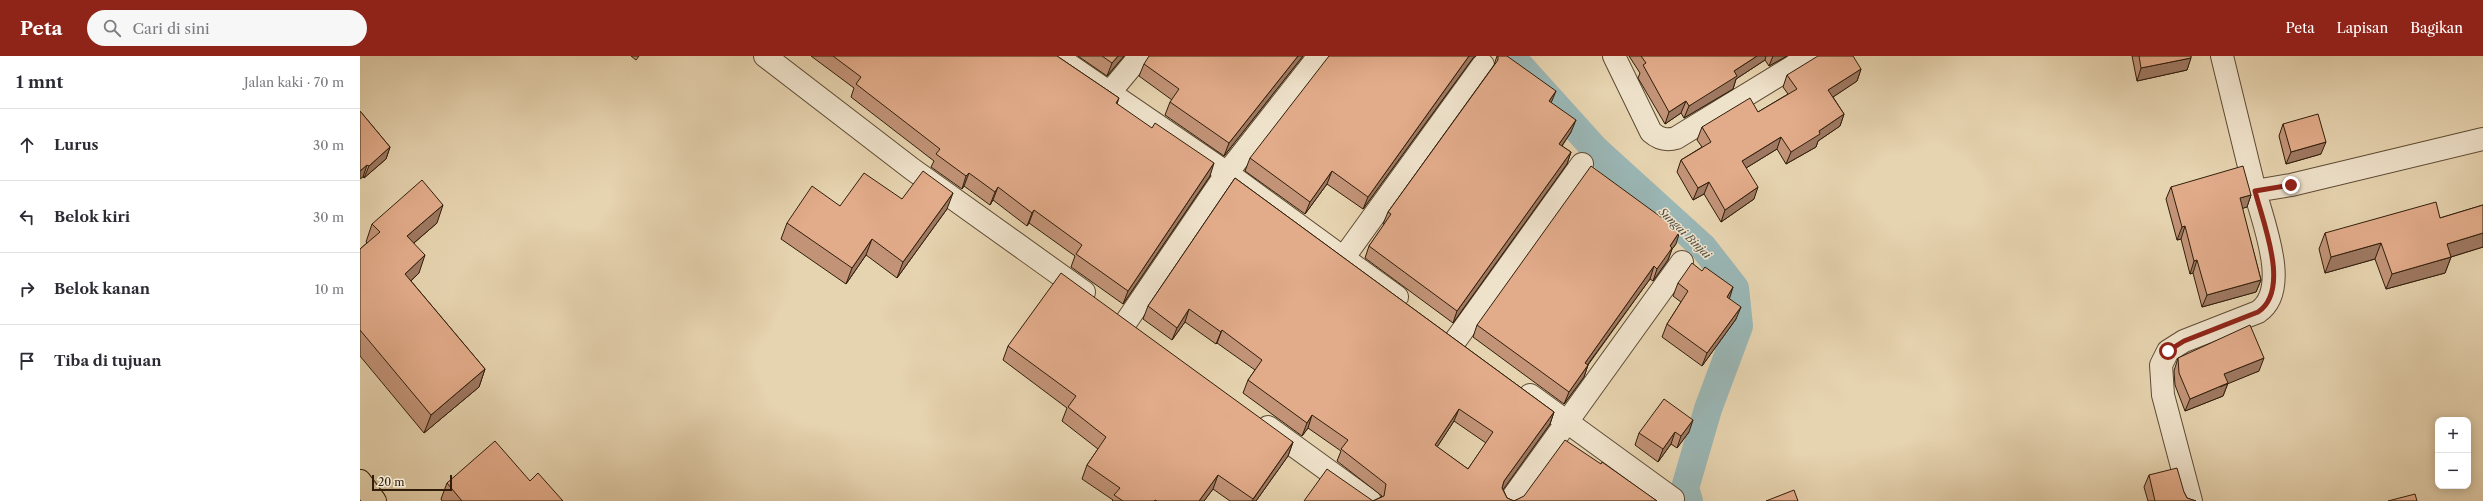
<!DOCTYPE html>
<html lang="id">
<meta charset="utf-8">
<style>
body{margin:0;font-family:"Libre Caslon Text",serif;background:#f7f7f7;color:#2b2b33}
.controls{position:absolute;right:12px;bottom:12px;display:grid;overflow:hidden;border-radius:8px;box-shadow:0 2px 10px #0003}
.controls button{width:36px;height:36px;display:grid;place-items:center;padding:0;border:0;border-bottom:1px solid #e1e1e2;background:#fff;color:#2b2b33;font:20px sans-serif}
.scale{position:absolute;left:12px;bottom:10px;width:80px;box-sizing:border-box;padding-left:4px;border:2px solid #301e0a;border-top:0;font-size:11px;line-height:14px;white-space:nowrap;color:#301e0a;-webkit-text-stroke:3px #efe2cb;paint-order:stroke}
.stop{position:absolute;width:12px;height:12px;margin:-9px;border:3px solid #8f2418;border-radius:50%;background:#fff}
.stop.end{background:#8f2418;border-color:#fff;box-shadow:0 1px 4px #0008}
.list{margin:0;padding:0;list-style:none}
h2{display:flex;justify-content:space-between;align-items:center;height:52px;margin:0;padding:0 16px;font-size:17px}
h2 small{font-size:13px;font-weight:400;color:#7c7c81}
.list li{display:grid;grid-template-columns:26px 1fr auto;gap:12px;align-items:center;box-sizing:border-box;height:72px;padding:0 16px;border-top:1px solid #e1e1e2}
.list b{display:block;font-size:15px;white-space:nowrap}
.list em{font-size:13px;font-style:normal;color:#7c7c81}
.icon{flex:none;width:22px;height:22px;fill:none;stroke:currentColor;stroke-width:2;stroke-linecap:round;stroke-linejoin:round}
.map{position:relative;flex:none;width:2123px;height:445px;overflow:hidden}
header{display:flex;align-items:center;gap:24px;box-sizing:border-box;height:56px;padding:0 20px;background:#8f2418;color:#fff}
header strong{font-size:19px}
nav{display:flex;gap:22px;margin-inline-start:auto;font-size:14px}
.search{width:280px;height:36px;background:#f7f7f7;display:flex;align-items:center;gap:10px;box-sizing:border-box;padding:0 14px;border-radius:22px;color:#7c7c81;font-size:15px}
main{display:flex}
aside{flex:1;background:#fff}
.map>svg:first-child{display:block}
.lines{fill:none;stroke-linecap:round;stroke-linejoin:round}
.canal{stroke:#9ab6b5;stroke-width:28}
.minor-casing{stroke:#5e4b33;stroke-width:24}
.highway-casing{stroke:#301e0a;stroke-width:24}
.minor{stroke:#efe2cb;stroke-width:22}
.highway{stroke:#e6d3af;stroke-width:22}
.wall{fill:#c29377;stroke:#301e0a;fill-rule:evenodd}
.shaded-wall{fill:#9e7861;stroke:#301e0a}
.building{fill:#e2ab8a;stroke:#301e0a;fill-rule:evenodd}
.route{stroke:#8f2418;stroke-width:5}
.labels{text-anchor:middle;stroke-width:3;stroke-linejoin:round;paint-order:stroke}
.water-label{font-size:11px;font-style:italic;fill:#504c3d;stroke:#efe2cb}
</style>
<header>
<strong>Peta</strong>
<div class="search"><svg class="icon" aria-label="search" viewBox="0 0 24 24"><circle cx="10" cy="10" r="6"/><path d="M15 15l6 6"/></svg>Cari di sini</div>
<nav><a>Peta</a><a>Lapisan</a><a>Bagikan</a></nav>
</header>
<main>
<aside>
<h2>1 mnt<small>Jalan kaki · 70 m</small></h2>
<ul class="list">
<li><svg class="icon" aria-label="ahead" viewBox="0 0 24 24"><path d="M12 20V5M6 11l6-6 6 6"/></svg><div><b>Lurus</b></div><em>30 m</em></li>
<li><svg class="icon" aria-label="left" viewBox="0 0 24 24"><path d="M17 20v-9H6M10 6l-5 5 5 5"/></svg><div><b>Belok kiri</b></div><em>30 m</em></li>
<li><svg class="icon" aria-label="right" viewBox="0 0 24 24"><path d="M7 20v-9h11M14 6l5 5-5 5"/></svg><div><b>Belok kanan</b></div><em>10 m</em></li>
<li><svg class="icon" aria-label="arrive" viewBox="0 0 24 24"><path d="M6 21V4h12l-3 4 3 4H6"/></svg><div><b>Tiba di tujuan</b></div></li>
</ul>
</aside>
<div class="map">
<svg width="2123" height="445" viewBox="0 0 2123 445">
<rect width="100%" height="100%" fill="#e6d3af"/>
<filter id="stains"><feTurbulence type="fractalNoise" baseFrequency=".005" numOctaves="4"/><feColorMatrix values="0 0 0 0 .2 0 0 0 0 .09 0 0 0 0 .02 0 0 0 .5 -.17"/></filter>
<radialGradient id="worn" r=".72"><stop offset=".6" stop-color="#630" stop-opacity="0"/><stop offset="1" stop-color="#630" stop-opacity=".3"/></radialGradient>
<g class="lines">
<!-- canal -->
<path class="canal" d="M 1151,0 L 1234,92 L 1343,191 L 1375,232 L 1379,270 L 1348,353 L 1325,432 L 1329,445"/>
<!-- minor casing -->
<g class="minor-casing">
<path id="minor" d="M 405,0 L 552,113 L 724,236
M 696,0 L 867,117 L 1037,241
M 1254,0 L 1291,76 C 1299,83 1306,85 1316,82 L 1450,0
M 1862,0 L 1895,135 L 1931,129 L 2123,83
M 750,36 L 780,0
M 984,201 L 1123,9
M 766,266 L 867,117 L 959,0
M 1095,285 L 1222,108
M 1170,339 L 1313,443
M 908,371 L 1010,445
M 1150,445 L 1322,206
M 1831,445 L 1803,339 L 1801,309 L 1808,295 L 1824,285 L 1898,256 C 1931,234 1903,167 1895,135"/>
</g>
<!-- highway casing -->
<g class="highway-casing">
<path id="highway" d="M 0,425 L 15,445"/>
</g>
<!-- minor -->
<use href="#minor" class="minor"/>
<!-- highway -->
<use href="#highway" class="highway"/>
</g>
<!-- wall -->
<path class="wall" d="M 271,0 L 279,0 L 276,4 Z
M 451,0 L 697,0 L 759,42 L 757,48 L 850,120 L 763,248 L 711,211 L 715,200 L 669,167 L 667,170 L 633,144 L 630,149 L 604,130 L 602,133 L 571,111 L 574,105 L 491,41 L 494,32 Z
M 718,0 L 764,0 L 747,20 Z
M 943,0 L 864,100 L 805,59 L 810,46 L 812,44 L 779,20 L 784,8 Z
M 1137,0 L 1147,0 L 1191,47 L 1211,76 L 1202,90 L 1211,96 L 1207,108 L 1093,267 L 1005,202 L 1009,190 L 1024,169 L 1023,168 L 1028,156 L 1134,9 Z
M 1269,0 L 1427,0 L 1409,10 L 1405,4 L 1376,23 L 1373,33 L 1324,62 L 1321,57 L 1305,68 L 1278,22 L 1280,17 Z
M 1772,0 L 1831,0 L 1827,14 L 1777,25 Z
M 1113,2 L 1003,153 L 967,128 L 945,158 L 885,115 L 890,102 Z
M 1501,13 L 1497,25 L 1473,41 L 1484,58 L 1480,70 L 1458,85 L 1456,91 L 1426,108 L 1417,93 L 1386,112 L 1394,143 L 1361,166 L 1344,138 L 1333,144 L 1317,116 L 1321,104 L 1342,91 L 1337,84 L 1342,71 L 1398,56 L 1428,38 L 1423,31 L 1427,19 Z
M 0,55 L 30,91 L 26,103 L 4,122 L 3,121 Z
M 1923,68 L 1961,98 L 1926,108 L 1919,80 Z
M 875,122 L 1194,356 L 1190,368 L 1143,433 L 1147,442 L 1154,445 L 1241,408 L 1297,445 L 1013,445 L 1021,441 L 1022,440 L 977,405 L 981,395 L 948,372 L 942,380 L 883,337 L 888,324 L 895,314 L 857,287 L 856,288 L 825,266 L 812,284 L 783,263 L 788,250 ZM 1094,365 L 1126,387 L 1108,413 L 1077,391 Z
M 1811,131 L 1891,139 L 1887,151 L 1882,152 L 1901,224 L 1896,236 L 1842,251 L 1833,217 L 1830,218 L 1821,183 L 1817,184 L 1806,143 Z
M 542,143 L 587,153 L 537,222 L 506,199 L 486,228 L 421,183 L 427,167 L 480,150 Z
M 2123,149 L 2123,191 L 2091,201 L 2085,217 L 2026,233 L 2015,203 L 1965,217 L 1959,193 L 1965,177 L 2080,162 Z
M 77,167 L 54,187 L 59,217 L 51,225 L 125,313 L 119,331 L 64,377 L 0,300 L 0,193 L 7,187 L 6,186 L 12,168 Z
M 1316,188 L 1312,193 L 1308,204 L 1293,225 L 1290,223 L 1228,309 L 1224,321 L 1204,348 L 1113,281 L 1117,269 Z
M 1318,227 L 1369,242 L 1376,263 L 1342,310 L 1302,281 L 1307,268 L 1321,246 L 1313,240 Z
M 648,290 L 933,386 L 928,400 L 896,445 L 870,445 L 853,433 L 844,445 L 752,445 L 753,444 L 722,423 L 727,409 L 738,393 L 702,365 L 707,352 L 643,304 Z
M 1818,302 L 1899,315 L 1868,327 L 1863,340 L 1825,355 L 1815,329 L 1814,315 Z
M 1329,376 L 1317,392 L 1311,388 L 1298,406 L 1275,389 L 1279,377 Z
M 1789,419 L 1824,436 L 1827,442 L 1836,445 L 1788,445 L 1784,431 Z
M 170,425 L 203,445 L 82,445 L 81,443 L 87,427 Z"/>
<!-- shaded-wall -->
<path class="shaded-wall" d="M 758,0 L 764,0 L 747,20 L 752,7 Z
M 938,0 L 943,0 L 864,100 L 869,87 Z
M 1109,0 L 1116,0 L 1113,2 L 1003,153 L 1008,141 Z
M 1397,0 L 1406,0 L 1405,4 L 1376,23 L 1373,33 L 1324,62 L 1329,50 L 1374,15 Z
M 1413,0 L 1427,0 L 1409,10 Z
M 1831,2 L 1827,14 L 1777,25 L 1781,12 Z
M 1501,13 L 1497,25 L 1464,47 L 1468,34 Z
M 1196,35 L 1191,47 L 1189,45 Z
M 1326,45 L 1321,57 L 1305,68 L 1309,56 Z
M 1484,58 L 1480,70 L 1458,85 L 1456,91 L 1426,108 L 1431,96 L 1459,75 Z
M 1216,64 L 1211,76 L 1195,100 L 1199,88 Z
M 1421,81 L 1417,93 L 1378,117 L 1382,105 Z
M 1966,86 L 1961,98 L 1926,108 L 1931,96 Z
M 30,91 L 26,103 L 4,122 L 9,110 Z
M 1211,96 L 1207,108 L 1093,267 L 1097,255 Z
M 854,107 L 850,120 L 763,248 L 768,235 Z
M 7,109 L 3,121 L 0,123 L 0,115 Z
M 972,115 L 967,128 L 945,158 L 950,146 Z
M 609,117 L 604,130 L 602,133 L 606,120 Z
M 1349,126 L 1344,138 L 1333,144 L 1338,132 Z
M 638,131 L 633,144 L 630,149 L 635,136 Z
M 1398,131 L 1394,143 L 1361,166 L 1365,154 Z
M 593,137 L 587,153 L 537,222 L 543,206 Z
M 1891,139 L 1887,151 L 1875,155 L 1880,142 Z
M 83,149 L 77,167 L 41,198 L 47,180 Z
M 674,154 L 669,167 L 667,170 L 672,157 Z
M 1825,170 L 1821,183 L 1817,184 L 1822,171 Z
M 1320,175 L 1316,188 L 1312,193 L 1308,204 L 1293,225 L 1297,213 L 1310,190 Z
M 2123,177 L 2123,191 L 2081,204 L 2087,188 Z
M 512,183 L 506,199 L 486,228 L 492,212 Z
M 2021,187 L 2015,203 L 1965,217 L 1971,201 Z
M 65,199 L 59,217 L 39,236 L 45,218 Z
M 2091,201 L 2085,217 L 2026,233 L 2032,218 Z
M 1837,204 L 1833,217 L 1830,218 L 1834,205 Z
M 1294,210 L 1290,223 L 1220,319 L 1225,307 Z
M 1901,224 L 1896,236 L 1842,251 L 1847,239 Z
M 1373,231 L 1369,244 L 1367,241 Z
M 1381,251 L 1376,263 L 1342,310 L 1347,297 Z
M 829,253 L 825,266 L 812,284 L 817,272 Z
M 862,274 L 857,287 L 856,288 L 861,276 Z
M 1904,302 L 1899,315 L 1860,331 L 1864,318 Z
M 1228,309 L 1224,321 L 1204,348 L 1209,336 Z
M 125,313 L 119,331 L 64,377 L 71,359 Z
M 1868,327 L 1863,340 L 1825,355 L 1830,343 Z
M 1099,353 L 1094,365 L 1070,402 L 1075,389 Z
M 1194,356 L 1190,368 L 1140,438 L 1144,425 Z
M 952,359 L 948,372 L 942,380 L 947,367 Z
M 1333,364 L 1329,376 L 1317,392 L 1321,380 Z
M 1315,376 L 1311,388 L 1298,406 L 1303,393 Z
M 933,386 L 928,400 L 896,445 L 892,445 Z
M 858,419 L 853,433 L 844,445 L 839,445 Z"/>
<!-- building -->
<path class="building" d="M 473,0 L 697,0 L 759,42 L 756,47 L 792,72 L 795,67 L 854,107 L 768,235 L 716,198 L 722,189 L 674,154 L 672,157 L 638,131 L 635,136 L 609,117 L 606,120 L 576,98 L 580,93 L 496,28 L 501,21 Z
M 742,0 L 758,0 L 752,7 Z
M 789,0 L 938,0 L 869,87 L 810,46 L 819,33 L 784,8 Z
M 969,0 L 1109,0 L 1008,141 L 972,115 L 950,146 L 890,102 Z
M 1138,0 L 1147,0 L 1196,35 L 1189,45 L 1216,64 L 1199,88 L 1211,96 L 1097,255 L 1009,190 L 1031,158 L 1028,156 L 1138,4 Z
M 1281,0 L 1397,0 L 1374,15 L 1377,20 L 1329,50 L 1326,45 L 1309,56 L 1283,9 L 1286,7 Z
M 1458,0 L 1493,0 L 1501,13 L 1468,34 L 1484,58 L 1459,75 L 1460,78 L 1431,96 L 1421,81 L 1382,105 L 1398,131 L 1365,154 L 1349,126 L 1338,132 L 1321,104 L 1351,86 L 1342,71 L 1390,42 L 1398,56 L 1437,33 L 1427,19 Z
M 1779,0 L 1831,0 L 1831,2 L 1781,12 Z
M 0,55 L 30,91 L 9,110 L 7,109 L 0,115 Z
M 1958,58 L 1966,86 L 1931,96 L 1923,68 Z
M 1231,110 L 1320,175 L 1310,190 L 1312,192 L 1297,213 L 1294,210 L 1225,307 L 1228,309 L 1209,336 L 1117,269 Z
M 1883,110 L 1891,139 L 1880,142 L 1901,224 L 1847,239 L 1837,204 L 1834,205 L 1825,170 L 1822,171 L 1811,131 Z
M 563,115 L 593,137 L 543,206 L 512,183 L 492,212 L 427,167 L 452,130 L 480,150 L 504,117 L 542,143 Z
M 875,122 L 1194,356 L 1144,425 L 1142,432 L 1147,442 L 1154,445 L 1164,440 L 1205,384 L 1241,408 L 1242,406 L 1297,445 L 944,445 L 967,413 L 1013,445 L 1024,440 L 1026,428 L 981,393 L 988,384 L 952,359 L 947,367 L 888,324 L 902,304 L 862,274 L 861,276 L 829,253 L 817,272 L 788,250 ZM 1099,353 L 1133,376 L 1108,413 L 1075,389 Z
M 62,124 L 83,149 L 47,180 L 65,199 L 45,218 L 125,313 L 71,359 L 0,274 L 0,193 L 20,176 L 12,168 Z
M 2076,146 L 2080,162 L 2123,149 L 2123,177 L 2087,188 L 2091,201 L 2032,218 L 2021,187 L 1971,201 L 1965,177 Z
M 1332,207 L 1342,215 L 1345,211 L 1373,231 L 1367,241 L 1381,251 L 1347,297 L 1307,268 L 1328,235 L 1318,227 Z
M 701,217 L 933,386 L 893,443 L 858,419 L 839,445 L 797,445 L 795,444 L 794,445 L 763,445 L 754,439 L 760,432 L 727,409 L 746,381 L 708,351 L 716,340 L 648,290 Z
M 1890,269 L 1904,302 L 1864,318 L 1868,327 L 1830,343 L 1819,317 L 1818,302 Z
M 1304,343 L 1333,364 L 1321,380 L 1315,376 L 1303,393 L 1279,377 Z
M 135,385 L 170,425 L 178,417 L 203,445 L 102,445 L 87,427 Z
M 1817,412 L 1824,436 L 1827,442 L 1836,445 L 1795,445 L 1789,419 Z
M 1434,434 L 1438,445 L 1406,445 Z
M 2055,438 L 2057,445 L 2028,445 Z"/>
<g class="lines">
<!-- route -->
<path class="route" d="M 1808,295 L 1824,285 L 1898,256 C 1931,234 1903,167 1895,135 L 1931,129"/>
</g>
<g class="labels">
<!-- water labels -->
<g class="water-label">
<text transform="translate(1325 177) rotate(44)" y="4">Sungai Binjai</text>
</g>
</g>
<rect width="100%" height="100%" filter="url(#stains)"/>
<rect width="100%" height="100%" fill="url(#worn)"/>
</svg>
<div class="controls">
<button>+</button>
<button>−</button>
</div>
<div class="scale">20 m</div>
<div class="stop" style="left:1808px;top:295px"></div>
<div class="stop end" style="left:1931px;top:129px"></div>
</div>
</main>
